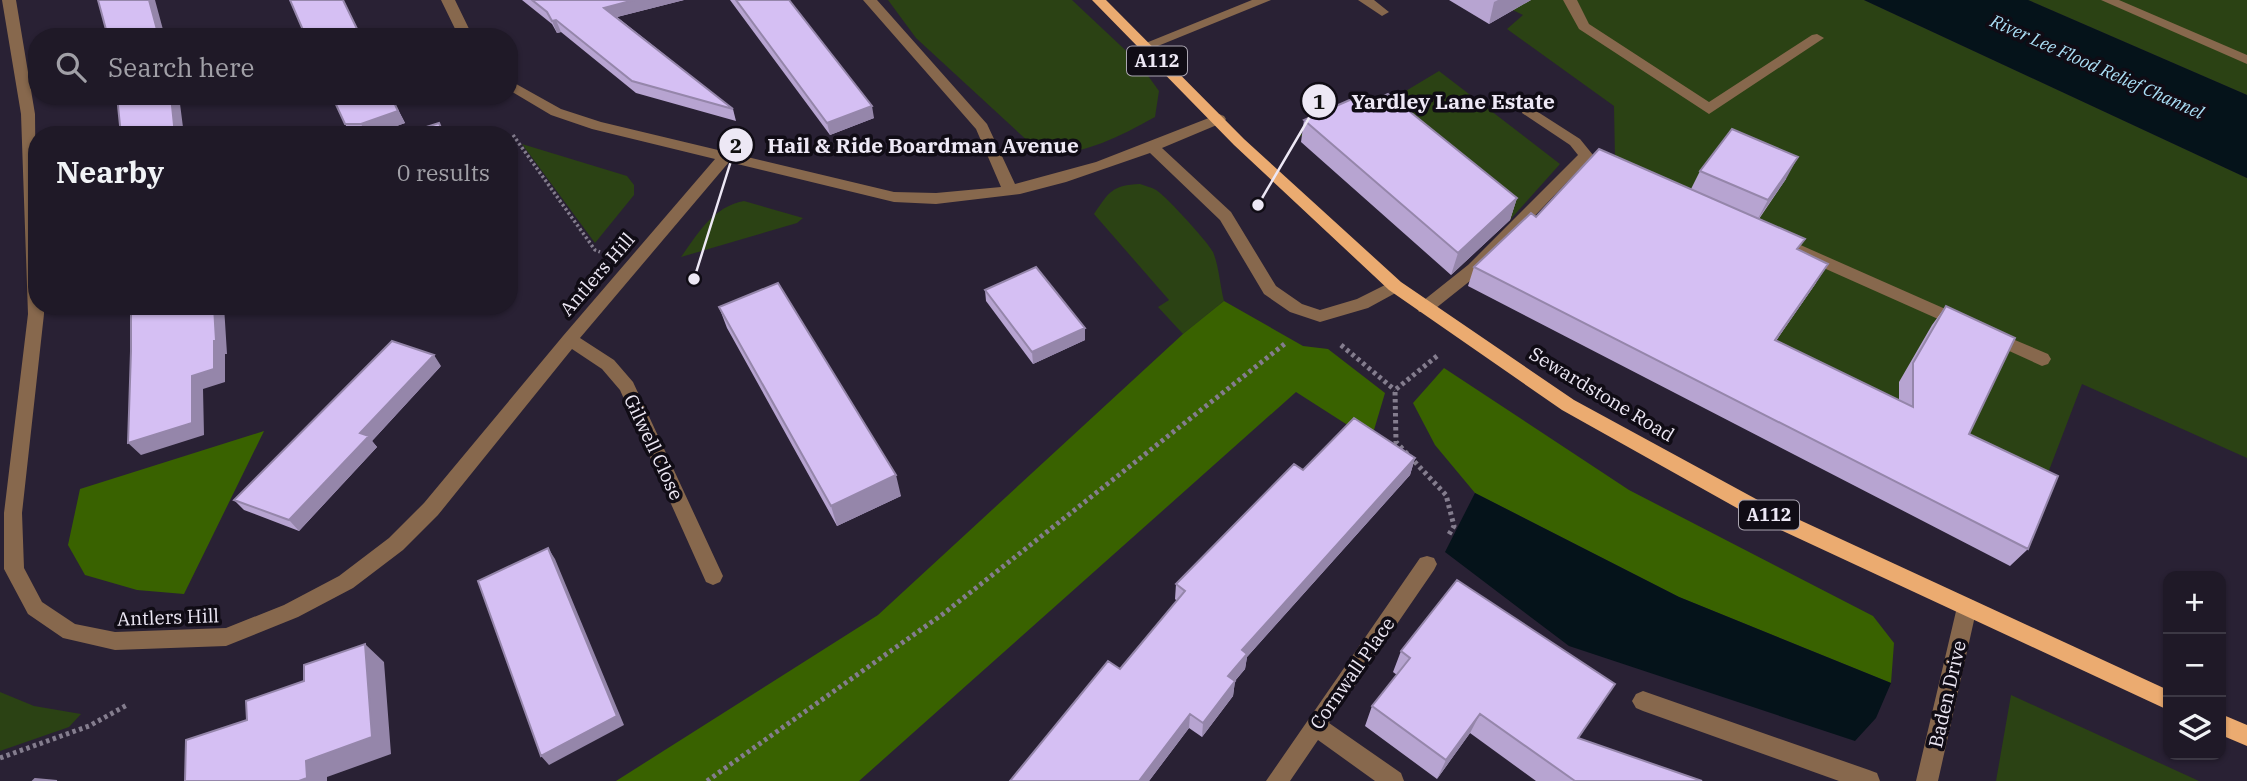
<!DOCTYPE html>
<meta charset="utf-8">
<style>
body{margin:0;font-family:"IBM Plex Serif",serif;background:#2c2633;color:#f1f3f6}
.controls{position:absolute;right:21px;bottom:21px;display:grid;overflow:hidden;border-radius:14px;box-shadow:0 2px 5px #0004}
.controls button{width:63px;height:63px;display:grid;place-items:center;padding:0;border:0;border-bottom:2px solid #3c3844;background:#1f1927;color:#f1f3f6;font:35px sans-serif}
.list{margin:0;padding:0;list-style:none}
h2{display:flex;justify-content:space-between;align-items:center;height:91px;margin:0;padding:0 28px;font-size:30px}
h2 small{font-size:23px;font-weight:400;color:#a1a0a7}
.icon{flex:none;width:38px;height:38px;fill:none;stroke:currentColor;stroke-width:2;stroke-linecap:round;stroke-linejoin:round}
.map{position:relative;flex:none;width:2247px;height:781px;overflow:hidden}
.search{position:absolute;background:#1f1927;box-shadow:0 2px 5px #0004;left:28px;top:28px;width:490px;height:77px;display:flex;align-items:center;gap:18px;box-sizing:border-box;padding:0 24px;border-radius:28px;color:#a1a0a7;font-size:26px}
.panel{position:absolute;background:#1f1927;box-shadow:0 2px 5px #0004;left:28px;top:126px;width:490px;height:189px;border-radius:28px}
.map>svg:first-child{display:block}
.green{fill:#2b4214}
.forest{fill:#396200}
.water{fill:#05131a}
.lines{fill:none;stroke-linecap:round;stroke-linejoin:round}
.path-far1{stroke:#847d8e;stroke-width:3.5;stroke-dasharray:2.5 2.5;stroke-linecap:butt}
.path{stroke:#847d8e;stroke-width:5;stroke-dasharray:3.5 3.5;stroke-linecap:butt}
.minor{fill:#87684d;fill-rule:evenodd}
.major{fill:#ebab70;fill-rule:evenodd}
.wall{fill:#b7a4d1}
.shaded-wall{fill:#9586aa}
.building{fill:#d5bff3;stroke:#9586aa;stroke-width:2}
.labels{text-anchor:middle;stroke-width:7;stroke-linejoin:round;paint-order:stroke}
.shield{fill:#100c15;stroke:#aba6b2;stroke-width:2}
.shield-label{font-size:18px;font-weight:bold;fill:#ede8f5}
.far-water-label{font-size:18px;font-style:italic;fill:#abdff6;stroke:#100c15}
.street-label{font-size:19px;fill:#ede8f5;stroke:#100c15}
.leader{fill:none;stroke:#ede8f5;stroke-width:2.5}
.callout-dot{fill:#ede8f5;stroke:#100c15;stroke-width:2.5}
.mark-label{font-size:21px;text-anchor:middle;font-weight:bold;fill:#111}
.callout-label{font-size:21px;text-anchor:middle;font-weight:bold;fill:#ede8f5;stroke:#100c15;stroke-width:7;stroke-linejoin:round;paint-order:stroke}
</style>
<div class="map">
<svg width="2247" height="781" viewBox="0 0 2247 781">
<rect width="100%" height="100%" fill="#292134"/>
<!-- green -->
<path class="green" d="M 888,0 L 1072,0 L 1138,62 L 1159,91 L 1155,117 C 1117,138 1089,152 1044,156 L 916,38 Z
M 1492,0 L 1864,0 L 2247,178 L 2247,458 L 2082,384 L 2040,494 L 1521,243 L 1615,160 L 1614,106 L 1507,29 L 1523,15 Z
M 2028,0 L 2247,0 L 2247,95 Z
M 1439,71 L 1560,164 L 1509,221 L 1482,231 L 1299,135 L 1404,92 Z
M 522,144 L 627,176 L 634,185 L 634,195 L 595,243 Z
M 1140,184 C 1145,186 1151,187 1156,190 C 1165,195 1209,243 1213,252 C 1219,266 1220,286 1224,301 L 1183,334 L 1158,307 L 1169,300 L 1094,214 C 1109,192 1112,185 1140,184 Z
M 744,201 L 803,218 L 797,223 L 681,257 C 699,232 713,207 744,201 Z
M 0,692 L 34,706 L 81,714 L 69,727 L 0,751 Z
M 2011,695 L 2199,781 L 1996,781 Z"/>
<!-- forest -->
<path class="forest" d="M 1224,301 L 1303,346 L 1328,349 L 1385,393 L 1371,440 L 1296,392 L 859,781 L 616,781 L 878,615 L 1183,334 Z
M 1444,368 L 1629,490 L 1873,616 L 1894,643 L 1891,683 L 1679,597 L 1475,493 L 1435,445 L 1413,403 Z
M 264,431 L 184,594 L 137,590 L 85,575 L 68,545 L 80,489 Z"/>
<!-- water -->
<path class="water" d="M 1864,0 L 2028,0 L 2247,95 L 2247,178 Z
M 1475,493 L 1679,597 L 1891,683 L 1876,718 L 1855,741 L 1569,646 L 1445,552 Z"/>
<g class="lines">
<!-- path-far1 -->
<path class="path-far1" d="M 513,135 L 595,250 L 600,252"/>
<!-- path -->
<path class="path" d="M 1341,345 L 1395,390
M 1437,356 L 1395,390 L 1396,442 L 1446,495 L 1454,526 L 1448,536
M 0,758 L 89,726 L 127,705
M 707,781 L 943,614 L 1287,342"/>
<!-- minor -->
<path class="minor" d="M 2,0 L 16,0 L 35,114 L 37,306 L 44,306 L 44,314 L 22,513 L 24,568 L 42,602 L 75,624 L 115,632 L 226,628 L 284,605 L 339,576 L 389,538 L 424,503 L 563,336 L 715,159 L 592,129 L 551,115 L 509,90 L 509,80 L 561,109 L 601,122 L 894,192 L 936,193 L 1001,187 L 976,129 L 863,0 L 877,0 L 987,124 L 1015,184 L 1096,162 L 1219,114 L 1224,116 L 1226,119 L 1224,122 L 1162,148 L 1231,212 L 1276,286 L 1302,304 L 1320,310 L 1357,299 L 1395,280 L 1403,286 L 1401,290 L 1368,308 L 1320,322 L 1290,312 L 1264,294 L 1220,220 L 1150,153 L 1066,182 L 1020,194 L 936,204 L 894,202 L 729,162 L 580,338 L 614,360 L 633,382 L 723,576 L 720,582 L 713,585 L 706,582 L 620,390 L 602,369 L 572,349 L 438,515 L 403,550 L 353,588 L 298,617 L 226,646 L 115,650 L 63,638 L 28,614 L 4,569 L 4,513 L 28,314 L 21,114 Z
M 441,0 L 455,0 L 473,37 L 459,37 Z
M 1252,0 L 1271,0 L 1148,50 L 1143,51 L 1136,47 Z
M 1358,0 L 1374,0 L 1389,12 L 1382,16 Z
M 1563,0 L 1577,0 L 1589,24 L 1709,102 L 1812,35 L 1817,34 L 1824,38 L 1709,114 L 1579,29 Z
M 2101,0 L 2119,0 L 2247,55 L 2247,64 Z
M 1527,105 L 1580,139 L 1593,155 L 1480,273 L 1431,312 L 1419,312 L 1417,308 L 1419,304 L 1468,265 L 1578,155 L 1570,145 L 1522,113 L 1522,107 Z
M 1796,243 L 1968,319 L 1970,323 L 1968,327 L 1956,327 L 1790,253 L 1788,249 Z
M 1991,330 L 2048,354 L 2051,359 L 2048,364 L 2042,366 L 1985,340 L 1983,336 L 1985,332 Z
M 1427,556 L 1434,558 L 1437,564 L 1434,570 L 1329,723 L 1401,773 L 1404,781 L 1375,781 L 1318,740 L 1290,781 L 1266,781 L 1420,558 Z
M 1967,598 L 1974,601 L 1977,607 L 1938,781 L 1916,781 L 1957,607 L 1960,601 Z
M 1643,691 L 1869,770 L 1877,773 L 1880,781 L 1839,781 L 1643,711 L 1636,708 L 1632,701 L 1636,694 Z"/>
<!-- major -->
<path class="major" d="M 1092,0 L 1106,0 L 1244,139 L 1401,282 L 1574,400 L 1767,505 L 2168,690 L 2168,710 L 1753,517 L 1562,410 L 1389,290 L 1234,145 Z
M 2221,714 L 2247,725 L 2247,746 L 2221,735 Z"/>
</g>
<!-- wall -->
<path class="wall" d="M 522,0 L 684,0 L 617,17 L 733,109 L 736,121 L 636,93 L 561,32 L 557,33 L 552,24 Z
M 730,0 L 789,0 L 874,118 L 830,135 Z
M 1449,0 L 1531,0 L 1489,24 Z
M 332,96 L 391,96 L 405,123 L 372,135 L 351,135 L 345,124 Z
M 1362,106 L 1517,198 L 1510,220 L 1451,275 L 1301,142 L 1304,120 Z
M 1700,171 L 1786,179 L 1759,219 L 1798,250 L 1816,283 L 1776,341 L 1899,400 L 1899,382 L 1932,325 L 1946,306 L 1969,434 L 2028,549 L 2010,566 L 1468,286 L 1474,267 L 1536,217 L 1691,189 Z
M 985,290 L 1085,340 L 1033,364 L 986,301 Z
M 719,307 L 901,496 L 837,526 L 727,328 Z
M 441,366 L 372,441 L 377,447 L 299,531 L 244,510 L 234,500 Z
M 1415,458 L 1410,475 L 1247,657 L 1245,669 L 1235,681 L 1233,696 L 1202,737 L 1189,728 L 1149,781 L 1010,781 L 1120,669 L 1177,601 L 1175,599 L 1176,584 L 1303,470 Z
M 1401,651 L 1578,738 L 1702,781 L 1536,781 L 1470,733 L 1437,779 L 1365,726 L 1372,706 L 1397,675 L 1393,672 Z"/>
<!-- shaded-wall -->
<path class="shaded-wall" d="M 149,0 L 155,0 L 165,37 L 159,37 Z
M 634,0 L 684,0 L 609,19 L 604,8 Z
M 1498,0 L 1531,0 L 1489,24 L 1494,2 Z
M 556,20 L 561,32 L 557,33 L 552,21 Z
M 171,96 L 179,96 L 184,135 L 175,135 Z
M 391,96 L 405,123 L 372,135 L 367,135 L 361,124 Z
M 872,106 L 874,118 L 830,135 L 827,123 Z
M 1798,157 L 1786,179 L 1756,222 L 1768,200 Z
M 1517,198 L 1510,220 L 1451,275 L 1458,253 Z
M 1828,264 L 1816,283 L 1763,359 L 1775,340 Z
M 214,306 L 224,306 L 227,354 L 225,354 L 225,382 L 203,389 L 204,435 L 141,455 L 128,443 L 192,376 Z
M 1085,328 L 1085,340 L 1033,364 L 1032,352 Z
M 434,355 L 441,366 L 372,441 L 377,447 L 299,531 L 289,520 L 360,433 Z
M 1415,458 L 1410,475 L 1247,657 L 1245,669 L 1226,691 L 1228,676 L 1242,650 Z
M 896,475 L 901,496 L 837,526 L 831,506 Z
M 548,548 L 555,559 L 624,725 L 549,765 L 541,756 Z
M 365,644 L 384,662 L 391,754 L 327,777 L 327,781 L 299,781 L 306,761 Z
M 1235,681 L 1233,696 L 1202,737 L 1203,723 Z
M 1190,714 L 1189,728 L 1149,781 L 1139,781 Z
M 1480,714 L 1470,733 L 1437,779 L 1446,760 Z"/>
<!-- building -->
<path class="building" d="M 98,0 L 149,0 L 159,37 L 108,37 Z
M 290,0 L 343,0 L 361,37 L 306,37 Z
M 532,0 L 634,0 L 604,8 L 733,109 L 632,81 L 556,20 L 552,21 L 547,12 Z
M 736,0 L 789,0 L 872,106 L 827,123 Z
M 1388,94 L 1517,198 L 1458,253 L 1304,120 L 1352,99 L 1362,106 Z
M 117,96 L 171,96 L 175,135 L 121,135 Z
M 332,96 L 391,96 L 398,111 L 361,124 L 345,124 Z
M 439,123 L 444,135 L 401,135 Z
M 1732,129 L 1798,157 L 1768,200 L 1700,171 Z
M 1599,149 L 1805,239 L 1797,249 L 1828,264 L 1775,340 L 1913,407 L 1913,363 L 1946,306 L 2015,338 L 1969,434 L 2058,476 L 2028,549 L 1474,267 L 1531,213 L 1536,217 Z
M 1036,267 L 1085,328 L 1032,352 L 985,290 Z
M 778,283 L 896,475 L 831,506 L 719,307 Z
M 131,306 L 214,306 L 216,341 L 214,341 L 214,369 L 192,376 L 192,423 L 128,443 L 131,351 Z
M 392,341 L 434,355 L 360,433 L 369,436 L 289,520 L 234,500 Z
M 1354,418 L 1415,458 L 1242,650 L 1247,654 L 1228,676 L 1235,681 L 1203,723 L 1190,714 L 1139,781 L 1010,781 L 1108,661 L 1120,669 L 1185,591 L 1176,584 L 1294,464 L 1303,470 Z
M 548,548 L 617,716 L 541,756 L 478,581 Z
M 1457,580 L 1615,684 L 1578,738 L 1702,781 L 1575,781 L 1480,714 L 1446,760 L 1372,706 L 1410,658 L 1401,651 Z
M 365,644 L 372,737 L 306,761 L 307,778 L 299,781 L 185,781 L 186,740 L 247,720 L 246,701 L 304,681 L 304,665 Z
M 35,779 L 57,781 L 33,781 Z"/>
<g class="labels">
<!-- shield labels -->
<g class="shield">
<rect x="1127" y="46.5" width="60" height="29" rx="5"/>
<rect x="1739" y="500.5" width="60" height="29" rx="5"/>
</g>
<g class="shield-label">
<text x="1157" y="67">A112</text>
<text x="1769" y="521">A112</text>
</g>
<!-- far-water labels -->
<g class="far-water-label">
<text transform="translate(2097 67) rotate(24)" y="6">River Lee Flood Relief Channel</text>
</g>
<!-- street labels -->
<g class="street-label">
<text transform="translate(597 274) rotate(-49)" y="7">Antlers Hill</text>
<text transform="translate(1602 394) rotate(31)" y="7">Sewardstone Road</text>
<text transform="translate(654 447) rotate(65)" y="7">Gilwell Close</text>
<text transform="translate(168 617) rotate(-2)" y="7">Antlers Hill</text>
<text transform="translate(1352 673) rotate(-55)" y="7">Cornwall Place</text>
<text transform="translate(1947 694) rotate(-77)" y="7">Baden Drive</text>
</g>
</g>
<!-- callouts -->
<path class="leader" d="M1258 205L1319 101M694 279L736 145"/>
<g class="callout-dot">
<circle cx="1258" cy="205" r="7"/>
<circle cx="694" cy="279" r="7"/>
<circle cx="1319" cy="101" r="18"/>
<circle cx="736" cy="145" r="18"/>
</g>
<g class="mark-label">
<text x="1319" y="109">1</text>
<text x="736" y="153">2</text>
</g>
<g class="callout-label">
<text x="1453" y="109">Yardley Lane Estate</text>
<text x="923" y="153">Hail &amp; Ride Boardman Avenue</text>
</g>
</svg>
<div class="controls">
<button>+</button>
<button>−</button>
<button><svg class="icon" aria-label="layers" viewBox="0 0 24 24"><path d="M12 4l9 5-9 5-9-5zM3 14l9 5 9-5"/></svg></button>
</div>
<div class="search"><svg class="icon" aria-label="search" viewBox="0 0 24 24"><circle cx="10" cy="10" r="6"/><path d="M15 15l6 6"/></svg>Search here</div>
<section class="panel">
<h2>Nearby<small>0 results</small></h2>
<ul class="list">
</ul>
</section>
</div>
